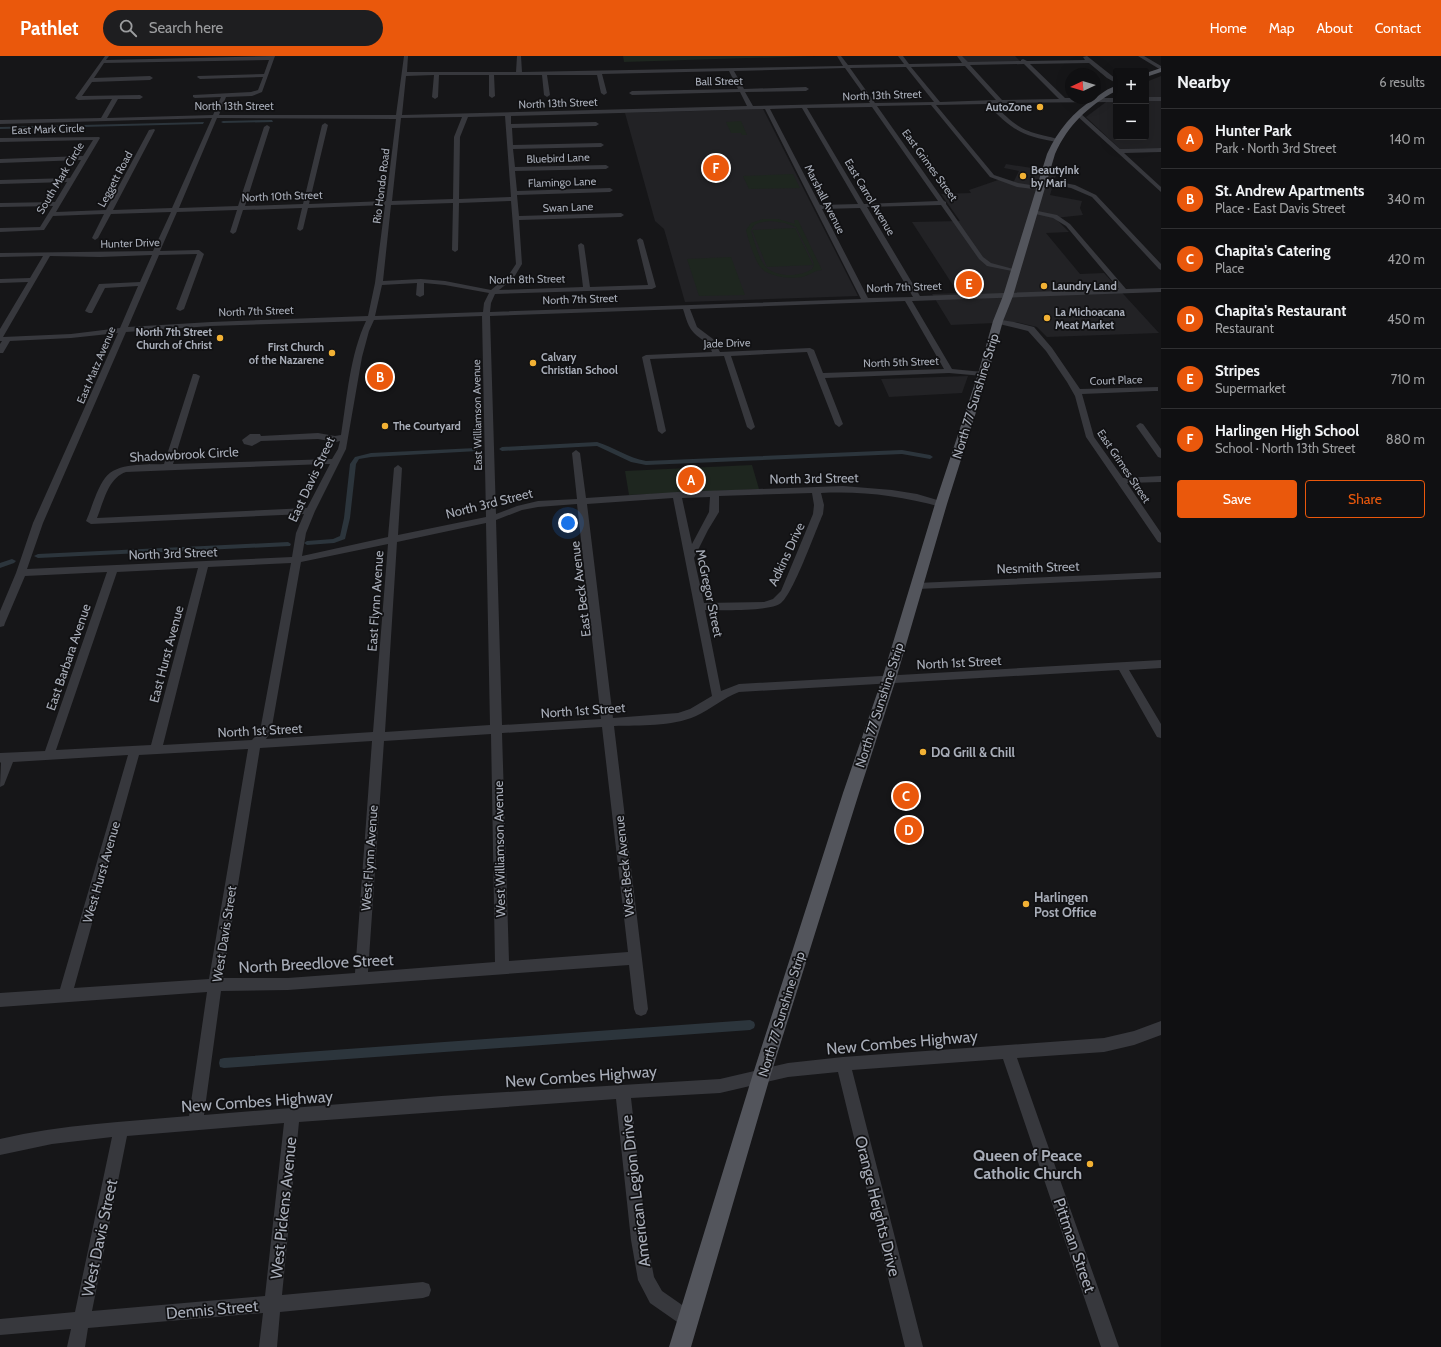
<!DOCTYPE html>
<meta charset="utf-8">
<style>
body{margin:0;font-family:Cabin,sans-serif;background:#1e1e20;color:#f1f3f6}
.controls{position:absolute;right:12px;top:12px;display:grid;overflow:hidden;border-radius:4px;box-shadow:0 4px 16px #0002}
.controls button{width:36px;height:36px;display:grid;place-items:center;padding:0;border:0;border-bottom:1px solid #303032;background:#101012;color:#f1f3f6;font:20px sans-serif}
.compass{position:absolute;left:1065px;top:12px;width:36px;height:36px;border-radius:50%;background:#101012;box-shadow:0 4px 16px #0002;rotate:266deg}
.you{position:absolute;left:568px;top:467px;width:14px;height:14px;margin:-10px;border:3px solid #fff;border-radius:50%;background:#1a73e8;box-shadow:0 0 0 6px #1a73e833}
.badge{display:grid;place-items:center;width:26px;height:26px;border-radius:50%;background:#ea580c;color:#fff;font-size:13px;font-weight:700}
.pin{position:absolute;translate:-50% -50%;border:2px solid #fff;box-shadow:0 1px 4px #0006}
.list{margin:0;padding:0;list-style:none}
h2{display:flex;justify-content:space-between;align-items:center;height:52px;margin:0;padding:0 16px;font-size:17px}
h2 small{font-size:13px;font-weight:400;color:#9c9d9f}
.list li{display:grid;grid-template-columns:26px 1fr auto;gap:12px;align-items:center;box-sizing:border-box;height:60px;padding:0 16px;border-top:1px solid #303032}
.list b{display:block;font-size:15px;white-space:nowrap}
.list p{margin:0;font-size:13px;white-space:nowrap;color:#9c9d9f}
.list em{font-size:13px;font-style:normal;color:#9c9d9f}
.actions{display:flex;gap:8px;padding:12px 16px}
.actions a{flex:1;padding:9px 0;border:1px solid #ea580c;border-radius:4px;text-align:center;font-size:14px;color:#ea580c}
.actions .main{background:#ea580c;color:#fff}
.icon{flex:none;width:22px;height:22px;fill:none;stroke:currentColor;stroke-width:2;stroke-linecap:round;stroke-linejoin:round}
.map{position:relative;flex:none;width:1161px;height:1291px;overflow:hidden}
header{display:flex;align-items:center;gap:24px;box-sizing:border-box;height:56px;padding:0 20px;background:#ea580c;color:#fff}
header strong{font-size:19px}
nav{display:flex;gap:22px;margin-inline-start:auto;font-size:14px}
.search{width:280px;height:36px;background:#1e1e20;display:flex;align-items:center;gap:10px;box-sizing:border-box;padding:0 14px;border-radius:22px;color:#9c9d9f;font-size:15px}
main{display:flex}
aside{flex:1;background:#101012}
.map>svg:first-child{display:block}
.built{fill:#222225}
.green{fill:#1e261f;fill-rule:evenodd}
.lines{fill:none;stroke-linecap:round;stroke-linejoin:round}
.canal{fill:#2c353c;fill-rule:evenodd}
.minor{fill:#37383d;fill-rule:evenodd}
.major{fill:#53555c;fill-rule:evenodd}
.poi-dot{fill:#f2b134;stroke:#111113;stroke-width:1.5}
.labels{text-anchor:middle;stroke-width:3.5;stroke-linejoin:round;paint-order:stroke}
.far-street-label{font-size:11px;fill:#a8adb8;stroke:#111113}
.far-poi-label{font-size:11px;font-weight:bold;fill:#a8adb8;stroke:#111113;text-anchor:start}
.street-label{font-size:13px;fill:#a8adb8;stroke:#111113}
.poi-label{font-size:13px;font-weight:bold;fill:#a8adb8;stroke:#111113;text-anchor:start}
.near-street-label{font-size:16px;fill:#a8adb8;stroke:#111113}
.near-poi-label{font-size:16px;font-weight:bold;fill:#a8adb8;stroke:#111113;text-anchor:end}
</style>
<header>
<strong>Pathlet</strong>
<div class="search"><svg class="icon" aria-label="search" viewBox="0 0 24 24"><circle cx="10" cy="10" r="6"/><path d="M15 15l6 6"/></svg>Search here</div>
<nav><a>Home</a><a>Map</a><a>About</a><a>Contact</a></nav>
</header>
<main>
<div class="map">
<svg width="1161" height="1291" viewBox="0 0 1161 1291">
<rect width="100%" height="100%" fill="#161618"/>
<!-- built -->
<path class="built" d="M 961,0 L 1015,0 L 1021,6 L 968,7 Z
M 1161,20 L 1161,41 L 1146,41 L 1146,26 Z
M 1161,44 L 1161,92 L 1120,93 L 1086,61 L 1106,46 L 1116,46 L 1116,81 L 1146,81 L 1146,45 Z
M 763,53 L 858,240 L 685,246 L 664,173 L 655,165 L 625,57 Z
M 1006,108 L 1057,116 L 1050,139 L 1082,145 L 1080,152 L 1083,159 L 1055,162 L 1069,176 L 1046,177 L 1080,218 L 1104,217 L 1159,277 L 1047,281 L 1037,271 L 1016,266 L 951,269 L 932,238 L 958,237 L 912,166 L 960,165 L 941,138 L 971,137 L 969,134 L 1001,123 L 1013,127 L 1019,115 L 1004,112 Z
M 968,320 L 962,337 L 889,341 L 881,323 Z"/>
<!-- green -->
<path class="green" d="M 623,0 L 815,0 L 624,6 Z
M 741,65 L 747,79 L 742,79 L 741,77 L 731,77 L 726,66 Z
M 793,118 L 800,132 L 749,133 L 743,120 Z
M 763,163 L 778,163 L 795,168 L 794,164 L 798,164 L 822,214 C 815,214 810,219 802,221 C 790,223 770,221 761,212 C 755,205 748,183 746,174 L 751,167 ZM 771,165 L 785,167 L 796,171 L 813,205 L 814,209 L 812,213 C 801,221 775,222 765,210 C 759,203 754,184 751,175 C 753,166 763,166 771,165 Z
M 795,172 L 813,209 L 767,211 L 752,174 Z
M 731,201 L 745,239 L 699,240 L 687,203 Z
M 752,409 L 759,433 L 629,439 L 625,415 Z"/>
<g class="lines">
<!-- canal -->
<path class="canal" d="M 272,64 L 273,66 L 223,67 L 221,66 L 223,65 Z
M 204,66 L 203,68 L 0,73 L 0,71 Z
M 597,386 C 614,391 628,402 646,405 L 902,394 L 930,399 L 933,401 L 930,403 L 902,398 L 646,409 L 631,406 L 597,390 L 502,395 L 499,393 L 502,391 Z
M 476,392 L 478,393 L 478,395 L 371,401 L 359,403 L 356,408 L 350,462 L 345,483 L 334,487 L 307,489 L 304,487 L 307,485 L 333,483 L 340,480 L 344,462 L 350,408 L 355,401 L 371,397 Z
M 288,486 L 291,488 L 290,490 L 38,502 L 34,500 L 38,498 Z
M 12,503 L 16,505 L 14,507 L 0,512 L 0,507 Z
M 750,964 L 754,966 L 755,969 L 754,972 L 750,974 L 224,1012 L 220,1011 L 219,1007 L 220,1003 L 224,1002 Z"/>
<!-- minor -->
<path class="minor" d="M 105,0 L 109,0 L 106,4 L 275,0 L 262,36 L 252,40 L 226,41 L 219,59 L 396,59 L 404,0 L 408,0 L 407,16 L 516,16 L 517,0 L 521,0 L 522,16 L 843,10 L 837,0 L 841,0 L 848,9 L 904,8 L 898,0 L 903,0 L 909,8 L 962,7 L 957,0 L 962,0 L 968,6 L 1021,5 L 1021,4 L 1023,3 L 1027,5 L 1085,4 L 1083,1 L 1087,0 L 1116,23 L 1116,27 L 1107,22 L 1089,7 L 1030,8 L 1065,42 L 1116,42 L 1116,46 L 993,47 C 1018,74 1024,75 1059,83 L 1060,84 L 1057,86 C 1022,80 1012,74 987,48 L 936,49 L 994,119 L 1018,127 L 1043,131 L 1043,133 L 1041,134 L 1017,131 L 990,121 L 931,49 L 877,50 L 944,145 L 946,146 L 946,148 L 983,201 L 991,207 L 1017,214 L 1017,216 L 987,210 L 979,203 L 941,149 L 867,151 L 920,240 L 1119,233 L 1066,170 L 1053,162 L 1031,157 L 1030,156 L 1033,154 L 1057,159 L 1070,168 L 1126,233 L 1161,232 L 1161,236 L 912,245 L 952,313 L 983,316 L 987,318 L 983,320 L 949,317 L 825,322 L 843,368 L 839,371 L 835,368 L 807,296 L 731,300 L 755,371 L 751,374 L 747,371 L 724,300 L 650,303 L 666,375 L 662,378 L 658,375 L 642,301 L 646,299 L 712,296 C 709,286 701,284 694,277 C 688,271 686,262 683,253 L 490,260 L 496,458 L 517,450 L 538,445 L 577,443 L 572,397 L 576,394 L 580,397 L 586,442 L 677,436 L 843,430 L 892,434 L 917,438 L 944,446 L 946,448 L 941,451 C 900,440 864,435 821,437 L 824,449 L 823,458 C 815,476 793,538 781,547 C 769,556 722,554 705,554 L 721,635 L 739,628 L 1161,604 L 1161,612 L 1129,614 L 1161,668 L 1161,682 L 1157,681 L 1119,614 L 739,636 C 723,642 711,653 696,660 C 671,671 640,669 614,670 L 648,953 L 646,958 L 641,960 L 636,958 L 634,953 L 629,909 L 288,934 L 221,935 L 204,1059 L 441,1040 L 720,1023 L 788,1007 L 843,1001 L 1104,982 L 1134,975 L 1161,965 L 1161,979 L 1134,989 L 1104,996 L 1017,1002 L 1119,1291 L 1101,1291 L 1003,1003 L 852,1014 L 923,1291 L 905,1291 L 838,1016 L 788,1021 L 720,1037 L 631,1042 L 647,1184 L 654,1221 L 662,1235 L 695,1258 L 697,1264 L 695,1270 L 689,1272 L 683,1270 L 650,1247 L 638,1224 L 631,1184 L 616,1043 L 299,1066 L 282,1239 L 423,1226 L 429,1228 L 431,1234 L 429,1240 L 423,1242 L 280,1256 L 277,1291 L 259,1291 L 263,1257 L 88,1272 L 85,1291 L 67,1291 L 71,1273 L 0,1279 L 0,1263 L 75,1256 L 112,1081 L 52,1088 L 0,1099 L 0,1083 C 62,1068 125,1066 189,1060 L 207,936 L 0,951 L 0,937 L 60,933 L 128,699 L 13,706 L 4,729 L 0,731 L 1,706 L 0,707 L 0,697 L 45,695 L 107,516 L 25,520 L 5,567 L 4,570 L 0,571 L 0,555 L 16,517 L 33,467 L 118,277 L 71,282 L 10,285 L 3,297 L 0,297 L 0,288 L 2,285 L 0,285 L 0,273 L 28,226 L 0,227 L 0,223 L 30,222 L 43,200 L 0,201 L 0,197 L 153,195 L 171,156 L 111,158 L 98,182 L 95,184 L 92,182 L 104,158 L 53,160 L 44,174 L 0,176 L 0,172 L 40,171 L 53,150 L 0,151 L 0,147 L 55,146 L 67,126 L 0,128 L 0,124 L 70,122 L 81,104 L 0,107 L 0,103 L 83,100 L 93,84 L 0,86 L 0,82 L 99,81 L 100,82 L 56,156 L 106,154 L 149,74 L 154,73 L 155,74 L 113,154 L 172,152 L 212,62 L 0,68 L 0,64 L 101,62 L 112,43 L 78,44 L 75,42 ZM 269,4 L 264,18 L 198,20 L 197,21 L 200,23 L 263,21 L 258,34 L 251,36 L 193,39 L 193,41 L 195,42 L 221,41 L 213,59 L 107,62 L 118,43 L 140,43 L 143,41 L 140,39 L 82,40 L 92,26 L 150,24 L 153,22 L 150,20 L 94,22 L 104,7 ZM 1024,8 L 1059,43 L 1002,44 L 970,9 ZM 965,10 L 996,44 L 940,46 L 911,11 ZM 906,11 L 934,46 L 875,47 L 850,12 ZM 845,12 L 870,47 L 753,50 L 745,36 L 806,35 L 809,33 L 806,31 L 744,33 L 734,15 ZM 729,15 L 738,33 L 632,35 L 629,37 L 632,39 L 740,36 L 747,50 L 402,59 L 406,20 L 434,19 L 432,41 L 435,43 L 438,41 L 439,19 L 489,19 L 489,40 L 492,42 L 495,40 L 494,19 L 542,19 L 544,39 L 547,41 L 550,39 L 547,19 L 597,19 L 601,37 L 604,39 L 607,37 L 602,18 ZM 872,51 L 938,145 L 864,148 L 807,52 ZM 802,52 L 858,148 L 820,149 L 770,53 ZM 765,53 L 861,243 L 490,256 L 491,247 L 495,238 L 652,233 L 656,231 L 643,184 L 640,182 L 637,184 L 648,229 L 590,231 L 584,189 L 581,187 L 578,189 L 583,231 L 499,234 L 513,223 L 522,208 L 519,164 L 621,161 L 624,159 L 621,157 L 519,160 L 517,139 L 610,136 L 613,134 L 610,132 L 517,135 L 515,115 L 606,113 L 609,111 L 606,109 L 515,111 L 513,93 L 601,91 L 604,89 L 601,87 L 513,89 L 512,72 L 596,70 L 599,68 L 596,66 L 511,68 L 511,60 ZM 505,60 L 511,141 L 459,143 L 460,81 L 468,61 ZM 462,61 L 454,81 L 453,143 L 392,145 L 401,62 ZM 217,62 L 396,63 L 386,145 L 309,148 L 328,69 L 325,67 L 322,69 L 303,148 L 245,150 L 270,71 L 267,69 L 264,71 L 238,150 L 179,152 ZM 511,145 L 516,208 L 508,220 L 491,234 L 445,225 L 421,223 L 383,225 L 391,149 L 453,147 L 452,194 L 455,196 L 458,194 L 459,147 ZM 385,149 L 375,227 L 368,260 L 211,266 L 128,271 L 159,199 L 197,198 L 176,253 L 180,255 L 184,253 L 204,198 L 199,194 L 160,195 L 177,156 L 237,154 L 230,176 L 233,178 L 236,176 L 243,154 L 302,152 L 297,173 L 300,175 L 303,173 L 308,152 ZM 860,152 L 913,241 L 868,242 L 822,153 ZM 152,199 L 140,226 L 99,228 L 85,255 L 89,257 L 92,257 L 105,232 L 138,230 L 120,272 L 71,278 L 3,281 L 50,200 L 100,201 ZM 417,227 L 416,239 L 420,241 L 424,239 L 424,227 L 445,229 L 489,237 L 484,247 L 483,256 L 375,260 L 382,229 ZM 905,245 L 944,313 L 823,317 L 814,294 L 810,292 L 720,296 L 713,283 L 697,271 L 690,253 ZM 482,260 L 486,461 L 398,479 L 402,412 L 398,409 L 394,412 L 388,481 L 302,500 L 306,477 L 315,455 L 346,393 L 362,301 L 369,275 L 374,264 ZM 366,265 C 350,299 347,341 341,379 L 335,380 L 318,377 L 261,380 L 260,378 L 250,378 L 242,384 L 244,388 L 252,390 L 261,385 L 318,383 L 336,386 L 340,385 L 338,393 L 332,403 L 173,408 L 200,320 L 196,318 L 193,318 L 164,408 C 146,409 117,406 105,422 C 96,434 92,452 86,465 L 91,468 L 304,458 L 296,477 L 292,501 L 27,513 L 43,467 L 126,276 L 211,270 ZM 324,408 L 330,408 L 307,452 L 97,462 C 104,445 108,422 126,416 ZM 812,437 L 814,449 L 813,458 L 781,535 L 773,543 L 764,546 L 704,547 L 694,502 L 708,474 L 719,456 L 719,440 ZM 710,441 L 709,456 L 692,488 L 682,442 ZM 673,442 L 712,640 L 690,653 L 678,657 L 613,662 L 587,448 ZM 577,448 L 601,663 L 502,669 L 496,464 L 522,454 L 538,451 ZM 486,467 L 490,669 L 385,676 L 397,486 ZM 388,488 L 373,676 L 266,683 L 271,676 L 301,506 ZM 291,507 L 260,675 L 252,684 L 163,689 L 208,511 ZM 198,512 L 151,689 L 56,694 L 117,516 ZM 602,671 L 628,896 L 509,905 L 502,677 ZM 491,678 L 495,906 L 368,916 L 384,685 ZM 372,685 L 355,917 L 288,922 L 223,922 L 260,692 ZM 248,693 L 209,923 L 74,932 L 139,699 ZM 284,1067 L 265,1240 L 92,1255 L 127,1080 Z
M 1138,0 L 1144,0 L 1161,10 L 1161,14 Z
M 1146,41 L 1161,41 L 1161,45 L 1146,45 Z
M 1076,57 L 1080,57 L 1120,93 L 1161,92 L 1161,96 L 1124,97 L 1161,131 L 1161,136 L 1076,59 Z
M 1043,123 L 1075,129 L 1096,139 L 1161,208 L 1161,214 L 1159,213 L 1092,141 L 1071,132 L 1041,126 L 1040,125 Z
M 995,263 L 1014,266 L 1034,271 L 1052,292 L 1080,333 L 1158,331 L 1158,335 L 1155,335 L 1082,338 L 1094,381 L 1123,422 L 1161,420 L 1161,426 L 1127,427 L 1161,477 L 1161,487 L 1158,486 L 1086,381 L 1075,340 L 1067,326 L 1046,295 L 1028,275 L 995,267 Z
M 1140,367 L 1143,368 L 1161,393 L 1161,402 L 1158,401 L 1136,370 Z
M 1161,516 L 1161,522 L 917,533 L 912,530 L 917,527 Z"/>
<!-- major -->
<path class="major" d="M 1161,12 L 1161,16 L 1146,21 L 1146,17 Z
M 1116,30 L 1116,35 C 1088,50 1068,69 1055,98 L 1013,240 L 1003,265 L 988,318 L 947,448 L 896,623 L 859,737 L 770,1021 L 691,1291 L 669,1291 L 752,1021 L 843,737 L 882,623 L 935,448 L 978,318 L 993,265 L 1003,240 L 1047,98 C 1058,74 1073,56 1095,42 C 1101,38 1108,32 1116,30 Z"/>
</g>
<!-- markers -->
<g class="poi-dot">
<circle cx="1040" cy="51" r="4"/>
<circle cx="1023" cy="120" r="4"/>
<circle cx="1044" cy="230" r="4"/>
<circle cx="1047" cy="262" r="4"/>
<circle cx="220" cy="282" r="4"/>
<circle cx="332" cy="297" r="4"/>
<circle cx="533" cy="307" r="4"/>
<circle cx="385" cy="370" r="4"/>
<circle cx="923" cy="696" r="4"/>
<circle cx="1026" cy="848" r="4"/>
<circle cx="1090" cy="1108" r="4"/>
</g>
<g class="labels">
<!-- far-street labels -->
<g class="far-street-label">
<text transform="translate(719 25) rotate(-1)" y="4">Ball Street</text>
<text transform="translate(882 39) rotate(-2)" y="4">North 13th Street</text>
<text transform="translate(558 47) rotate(-2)" y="4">North 13th Street</text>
<text x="234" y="54">North 13th Street</text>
<text transform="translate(48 73) rotate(-2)" y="4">East Mark Circle</text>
<text transform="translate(558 102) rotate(-2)" y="4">Bluebird Lane</text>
<text transform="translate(930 109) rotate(54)" y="4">East Grimes Street</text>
<text transform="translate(60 122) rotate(-59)" y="4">South Mark Circle</text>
<text transform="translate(115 123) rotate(-62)" y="4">Leggett Road</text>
<text transform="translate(562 126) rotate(-2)" y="4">Flamingo Lane</text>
<text transform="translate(381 130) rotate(-83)" y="4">Rio Hondo Road</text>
<text transform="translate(282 140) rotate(-2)" y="4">North 10th Street</text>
<text transform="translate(870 141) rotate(59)" y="4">East Carrol Avenue</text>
<text transform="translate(825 143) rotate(63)" y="4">Marshall Avenue</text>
<text transform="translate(568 151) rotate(-2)" y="4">Swan Lane</text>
<text transform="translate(130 187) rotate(-2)" y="4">Hunter Drive</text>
<text transform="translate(527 223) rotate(-1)" y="4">North 8th Street</text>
<text transform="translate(904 231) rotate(-2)" y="4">North 7th Street</text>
<text transform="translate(580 243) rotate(-2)" y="4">North 7th Street</text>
<text transform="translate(256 255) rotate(-2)" y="4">North 7th Street</text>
<text transform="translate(727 287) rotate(-2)" y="4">Jade Drive</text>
<text transform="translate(901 306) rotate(-2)" y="4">North 5th Street</text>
<text transform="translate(96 309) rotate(-67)" y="4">East Matz Avenue</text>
<text transform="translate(1116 324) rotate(-2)" y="4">Court Place</text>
<text transform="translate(477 359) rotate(-91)" y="4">East Williamson Avenue</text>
<text transform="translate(1124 410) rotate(56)" y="4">East Grimes Street</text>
</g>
<!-- far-poi labels -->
<g class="far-poi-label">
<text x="1032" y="55" text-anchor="end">AutoZone</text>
<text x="1031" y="118">BeautyInk<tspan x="1031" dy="13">by Mari</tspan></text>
<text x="1052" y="234">Laundry Land</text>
<text x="1055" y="260">La Michoacana<tspan x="1055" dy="13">Meat Market</tspan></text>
<text x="212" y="280" text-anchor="end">North 7th Street<tspan x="212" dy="13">Church of Christ</tspan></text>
<text x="324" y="295" text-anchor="end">First Church<tspan x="324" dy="13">of the Nazarene</tspan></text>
<text x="541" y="305">Calvary<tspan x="541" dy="13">Christian School</tspan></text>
<text x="393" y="374">The Courtyard</text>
</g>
<!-- street labels -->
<g class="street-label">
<text transform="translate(975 340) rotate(-73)" y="5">North 77 Sunshine Strip</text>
<text transform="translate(184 398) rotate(-3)" y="5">Shadowbrook Circle</text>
<text transform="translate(814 422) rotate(-1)" y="5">North 3rd Street</text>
<text transform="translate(311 423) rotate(-65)" y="5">East Davis Street</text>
<text transform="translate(489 447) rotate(-14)" y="5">North 3rd Street</text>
<text transform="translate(173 497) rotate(-2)" y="5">North 3rd Street</text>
<text transform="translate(786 498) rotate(-65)" y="5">Adkins Drive</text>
<text transform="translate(1038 511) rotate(-2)" y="5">Nesmith Street</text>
<text transform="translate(580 533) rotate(-97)" y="5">East Beck Avenue</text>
<text transform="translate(710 537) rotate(78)" y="5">McGregor Street</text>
<text transform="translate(375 545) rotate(-86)" y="5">East Flynn Avenue</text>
<text transform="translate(166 598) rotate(-75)" y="5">East Hurst Avenue</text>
<text transform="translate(68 601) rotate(-71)" y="5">East Barbara Avenue</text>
<text transform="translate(959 606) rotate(-3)" y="5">North 1st Street</text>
<text transform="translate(879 649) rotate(-72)" y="5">North 77 Sunshine Strip</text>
<text transform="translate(583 654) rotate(-4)" y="5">North 1st Street</text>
<text transform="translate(260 674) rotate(-3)" y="5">North 1st Street</text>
<text transform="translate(499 793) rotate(-91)" y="5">West Williamson Avenue</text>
<text transform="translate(369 802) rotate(-86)" y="5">West Flynn Avenue</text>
<text transform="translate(624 810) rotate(-96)" y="5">West Beck Avenue</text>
<text transform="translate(101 816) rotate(-74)" y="5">West Hurst Avenue</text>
<text transform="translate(224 878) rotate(-81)" y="5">West Davis Street</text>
<text transform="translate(781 958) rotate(-73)" y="5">North 77 Sunshine Strip</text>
</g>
<!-- poi labels -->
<g class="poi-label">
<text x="931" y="701">DQ Grill &amp; Chill</text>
<text x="1034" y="846">Harlingen<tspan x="1034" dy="15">Post Office</tspan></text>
</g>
<!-- near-street labels -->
<g class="near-street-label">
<text transform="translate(316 907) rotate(-3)" y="6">North Breedlove Street</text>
<text transform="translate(902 986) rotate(-5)" y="6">New Combes Highway</text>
<text transform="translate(581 1020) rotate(-4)" y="6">New Combes Highway</text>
<text transform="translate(257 1045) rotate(-4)" y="6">New Combes Highway</text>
<text transform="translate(635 1135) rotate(-97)" y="6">American Legion Drive</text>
<text transform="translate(878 1150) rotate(76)" y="6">Orange Heights Drive</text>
<text transform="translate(283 1152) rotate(-84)" y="6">West Pickens Avenue</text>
<text transform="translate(99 1182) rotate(-78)" y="6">West Davis Street</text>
<text transform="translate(1075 1189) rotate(71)" y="6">Pittman Street</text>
<text transform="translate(212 1253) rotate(-5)" y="6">Dennis Street</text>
</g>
<!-- near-poi labels -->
<g class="near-poi-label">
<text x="1082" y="1105">Queen of Peace<tspan x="1082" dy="18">Catholic Church</tspan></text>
</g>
</g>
</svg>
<div class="controls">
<button>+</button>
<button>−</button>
</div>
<svg class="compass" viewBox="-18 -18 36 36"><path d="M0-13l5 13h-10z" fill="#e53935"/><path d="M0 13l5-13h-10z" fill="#9c9d9f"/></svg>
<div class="you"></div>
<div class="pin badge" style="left:691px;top:424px">A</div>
<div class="pin badge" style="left:380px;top:321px">B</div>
<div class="pin badge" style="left:906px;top:740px">C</div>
<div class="pin badge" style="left:909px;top:774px">D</div>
<div class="pin badge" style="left:969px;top:228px">E</div>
<div class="pin badge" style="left:716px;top:112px">F</div>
</div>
<aside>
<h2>Nearby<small>6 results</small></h2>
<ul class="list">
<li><span class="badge">A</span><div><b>Hunter Park</b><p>Park · North 3rd Street</p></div><em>140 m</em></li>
<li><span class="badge">B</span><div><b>St. Andrew Apartments</b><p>Place · East Davis Street</p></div><em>340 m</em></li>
<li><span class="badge">C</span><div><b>Chapita's Catering</b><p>Place</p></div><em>420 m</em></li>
<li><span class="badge">D</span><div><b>Chapita's Restaurant</b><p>Restaurant</p></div><em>450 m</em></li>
<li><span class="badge">E</span><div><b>Stripes</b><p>Supermarket</p></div><em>710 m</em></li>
<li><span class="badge">F</span><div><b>Harlingen High School</b><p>School · North 13th Street</p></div><em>880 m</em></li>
</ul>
<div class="actions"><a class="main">Save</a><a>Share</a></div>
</aside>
</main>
